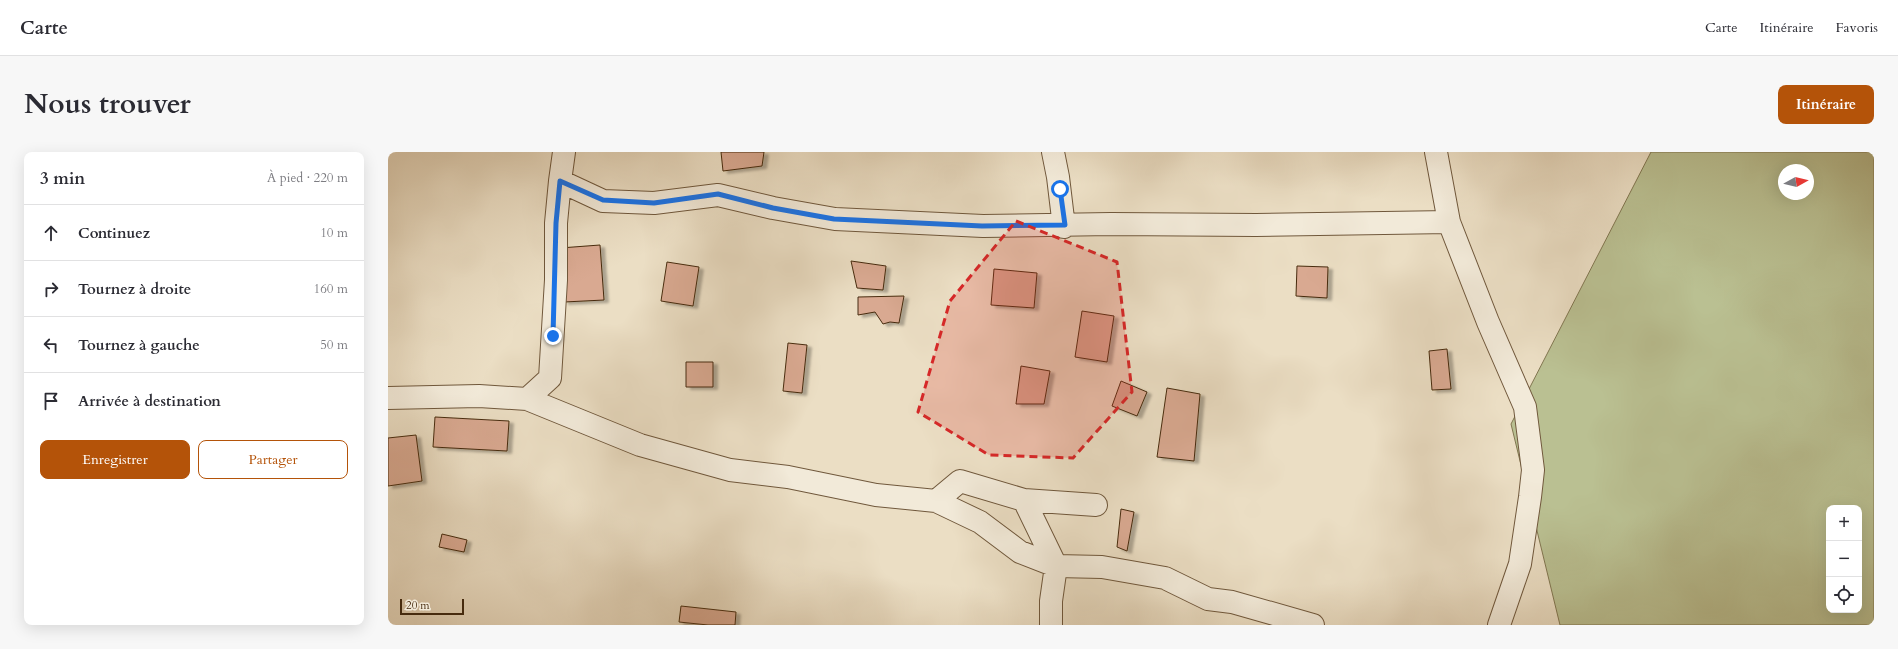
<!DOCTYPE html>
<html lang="fr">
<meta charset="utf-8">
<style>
body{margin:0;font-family:Cardo,serif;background:#f7f7f7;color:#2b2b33}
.controls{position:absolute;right:12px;bottom:12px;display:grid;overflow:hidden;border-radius:8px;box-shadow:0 4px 16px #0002}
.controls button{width:36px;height:36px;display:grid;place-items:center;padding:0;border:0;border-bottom:1px solid #e1e1e2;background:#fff;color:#2b2b33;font:20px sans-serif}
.compass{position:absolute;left:1390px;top:12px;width:36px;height:36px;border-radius:50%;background:#fff;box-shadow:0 4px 16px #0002;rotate:82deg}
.scale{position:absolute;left:12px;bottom:10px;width:64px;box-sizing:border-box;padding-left:4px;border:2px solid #472b0e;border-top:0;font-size:11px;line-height:14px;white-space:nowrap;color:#472b0e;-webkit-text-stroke:3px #f2ead9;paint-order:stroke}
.stop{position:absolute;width:12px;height:12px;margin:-9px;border:3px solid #1a73e8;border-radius:50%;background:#fff}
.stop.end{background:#1a73e8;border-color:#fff;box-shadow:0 1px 4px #0008}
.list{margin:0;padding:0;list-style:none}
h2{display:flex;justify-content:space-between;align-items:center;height:52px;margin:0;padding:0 16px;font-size:17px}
h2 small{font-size:13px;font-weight:400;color:#7c7c81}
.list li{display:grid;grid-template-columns:26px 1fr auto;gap:12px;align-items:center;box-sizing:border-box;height:56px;padding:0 16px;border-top:1px solid #e1e1e2}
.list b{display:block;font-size:15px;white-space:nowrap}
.list em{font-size:13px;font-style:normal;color:#7c7c81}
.actions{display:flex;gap:8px;padding:12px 16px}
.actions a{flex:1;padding:9px 0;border:1px solid #b45309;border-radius:8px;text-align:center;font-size:14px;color:#b45309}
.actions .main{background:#b45309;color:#fff}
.icon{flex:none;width:22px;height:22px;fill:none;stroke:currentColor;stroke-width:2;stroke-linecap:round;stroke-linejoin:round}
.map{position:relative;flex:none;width:1486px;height:473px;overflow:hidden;border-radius:8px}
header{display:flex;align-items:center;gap:24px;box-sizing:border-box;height:56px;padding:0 20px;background:#fff;border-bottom:1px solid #e1e1e2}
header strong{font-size:19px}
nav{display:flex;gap:22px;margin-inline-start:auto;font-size:14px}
.intro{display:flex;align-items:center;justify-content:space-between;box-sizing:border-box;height:96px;padding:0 24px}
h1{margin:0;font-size:28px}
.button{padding:10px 18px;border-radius:8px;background:#b45309;color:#fff;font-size:14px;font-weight:700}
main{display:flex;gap:24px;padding:0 24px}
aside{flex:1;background:#fff;border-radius:8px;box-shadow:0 4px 16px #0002}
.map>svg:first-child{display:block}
.green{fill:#bac092;stroke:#807650;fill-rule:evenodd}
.building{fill:#d9a991;stroke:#472b0e;filter:url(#shadow)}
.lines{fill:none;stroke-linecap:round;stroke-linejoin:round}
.minor-casing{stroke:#70583c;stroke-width:24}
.minor{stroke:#f2ead9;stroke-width:22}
.route{stroke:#1a73e8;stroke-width:5}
.marked{fill:#d62828;fill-opacity:0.2;stroke:#d62828;stroke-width:3;stroke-dasharray:8 5;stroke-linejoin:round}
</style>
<header>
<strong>Carte</strong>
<nav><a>Carte</a><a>Itinéraire</a><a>Favoris</a></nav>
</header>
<div class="intro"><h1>Nous trouver</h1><a class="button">Itinéraire</a></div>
<main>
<aside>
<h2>3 min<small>À pied · 220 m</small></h2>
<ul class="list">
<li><svg class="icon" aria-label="ahead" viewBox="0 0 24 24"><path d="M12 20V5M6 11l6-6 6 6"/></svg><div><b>Continuez</b></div><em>10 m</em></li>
<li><svg class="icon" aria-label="right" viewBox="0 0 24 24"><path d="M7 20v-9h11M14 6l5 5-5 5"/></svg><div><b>Tournez à droite</b></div><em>160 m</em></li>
<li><svg class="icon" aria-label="left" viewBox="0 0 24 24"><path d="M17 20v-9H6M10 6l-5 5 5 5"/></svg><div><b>Tournez à gauche</b></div><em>50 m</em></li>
<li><svg class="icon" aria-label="arrive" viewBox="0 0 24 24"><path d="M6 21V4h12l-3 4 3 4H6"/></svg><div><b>Arrivée à destination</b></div></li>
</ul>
<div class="actions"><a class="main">Enregistrer</a><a>Partager</a></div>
</aside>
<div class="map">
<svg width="1486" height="473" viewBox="0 0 1486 473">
<defs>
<filter id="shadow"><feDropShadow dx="4.5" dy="2.5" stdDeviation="1" flood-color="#0004"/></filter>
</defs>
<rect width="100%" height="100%" fill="#ebdec4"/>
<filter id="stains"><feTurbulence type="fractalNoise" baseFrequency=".005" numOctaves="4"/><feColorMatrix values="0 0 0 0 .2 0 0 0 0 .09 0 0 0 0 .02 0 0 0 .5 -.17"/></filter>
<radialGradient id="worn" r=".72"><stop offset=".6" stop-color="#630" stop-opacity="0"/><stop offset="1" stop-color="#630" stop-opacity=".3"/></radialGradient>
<!-- green -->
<path class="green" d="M 1263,0 L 1486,0 L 1486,473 L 1172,473 L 1123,272 ZM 1396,18 L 1420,18 L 1420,42 L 1396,42 ZM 1441,356 L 1471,356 L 1471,458 L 1441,458 Z"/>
<!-- building -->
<path class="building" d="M 333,0 L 376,0 L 374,14 L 335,19 Z
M 212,93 L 216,148 L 176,150 L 172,96 Z
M 463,109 L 498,114 L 495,138 L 469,136 Z
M 279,110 L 311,115 L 305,154 L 273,149 Z
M 909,114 L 940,115 L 939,146 L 908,144 Z
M 606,117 L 649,121 L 646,156 L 603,153 Z
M 516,144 L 511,171 L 502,170 L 495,172 L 487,160 L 470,163 L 470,145 Z
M 694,159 L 726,164 L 719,210 L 687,205 Z
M 400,191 L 419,193 L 414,241 L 395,239 Z
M 1059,197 L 1063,237 L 1044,238 L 1041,199 Z
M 298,210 L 325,210 L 325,235 L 298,235 Z
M 633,214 L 662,219 L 656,252 L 628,252 Z
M 733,229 L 759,240 L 749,264 L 724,254 Z
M 779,236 L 812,242 L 806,309 L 769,305 Z
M 47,265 L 121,269 L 119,299 L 45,295 Z
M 28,283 L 34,329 L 0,334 L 0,286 Z
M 733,357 L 746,360 L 739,399 L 729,395 Z
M 54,382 L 79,388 L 76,400 L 51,395 Z
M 293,454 L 348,460 L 347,473 L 320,473 L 291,470 Z"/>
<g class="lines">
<!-- minor casing -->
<g class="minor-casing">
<path id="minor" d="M 665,0 L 670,25 L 676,75
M 1048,0 L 1061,70 L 1100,170 L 1137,255 L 1145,318 L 1142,345 L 1132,412 L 1111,473
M 172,29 L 176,0
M 0,246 L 91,244 L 139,247 L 252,293 L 342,318 L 400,325 L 488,343 L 548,349 L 592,370 L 632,400 L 668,414 L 714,415 L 777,426 L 820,447 L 844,450 L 925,473
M 139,247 L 162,226 L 168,128 L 168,71 L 172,29 L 215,49 L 266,51 L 330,43 L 385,56 L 447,67 L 595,74 L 723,72 L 868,73 L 1061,70
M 636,348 L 668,414 L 663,449 L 663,473
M 548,349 L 572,329 L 636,348 L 708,353"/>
</g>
<!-- minor -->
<use href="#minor" class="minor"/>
</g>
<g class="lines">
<!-- route -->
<path class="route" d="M 165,184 L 168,71 L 172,29 L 215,48 L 266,51 L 330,42 L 385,56 L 446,67 L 594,74 L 677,73 L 672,37"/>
</g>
<!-- marked area -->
<path class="marked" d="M 628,69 L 729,110 L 744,240 L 685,306 L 601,303 L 530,260 L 562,149 Z"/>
<rect width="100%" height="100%" filter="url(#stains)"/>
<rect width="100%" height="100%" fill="url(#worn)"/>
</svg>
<div class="controls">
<button>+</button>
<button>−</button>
<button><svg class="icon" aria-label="locate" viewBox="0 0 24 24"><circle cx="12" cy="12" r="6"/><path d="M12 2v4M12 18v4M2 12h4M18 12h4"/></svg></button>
</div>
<svg class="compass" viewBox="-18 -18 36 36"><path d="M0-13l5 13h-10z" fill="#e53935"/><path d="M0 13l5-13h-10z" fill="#7c7c81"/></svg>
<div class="scale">20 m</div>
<div class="stop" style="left:672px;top:37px"></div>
<div class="stop end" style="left:165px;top:184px"></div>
</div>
</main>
